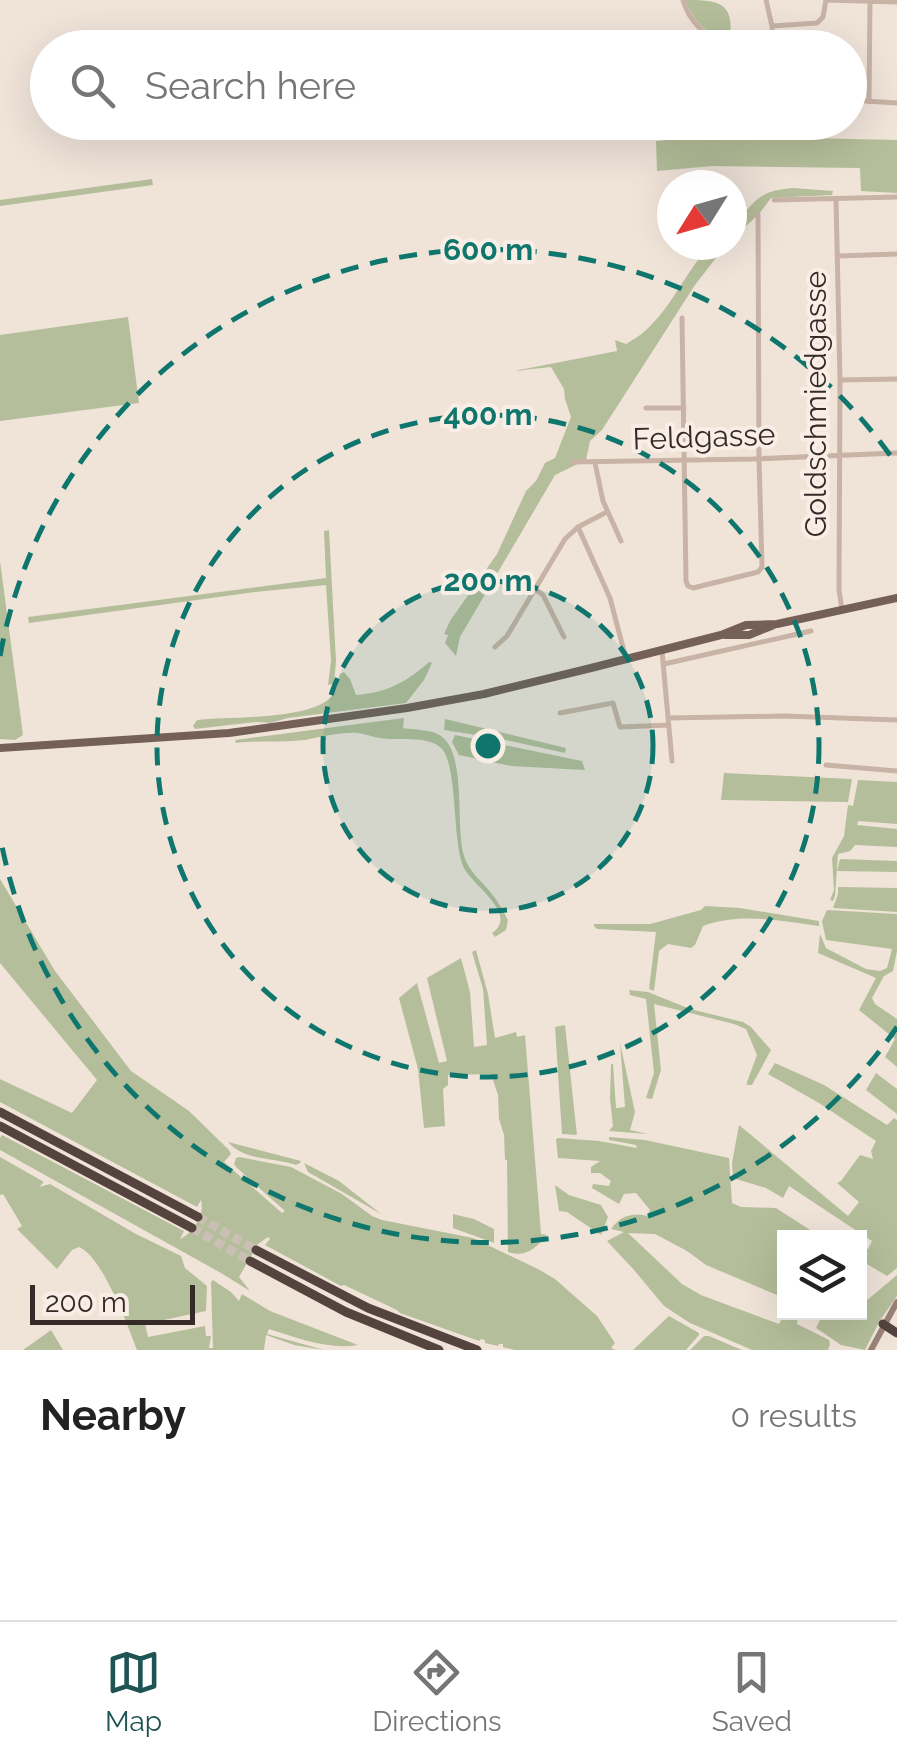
<!DOCTYPE html>
<style>
body{margin:0;font-family:Raleway,sans-serif;background:#f2f2f2;color:#222}
.controls{position:absolute;right:30px;bottom:30px;display:grid;overflow:hidden;border-radius:0px;box-shadow:0 10px 40px #0002}
.controls button{width:90px;height:90px;display:grid;place-items:center;padding:0;border:0;border-bottom:2px solid #e0e0e0;background:#fff;color:#222;font:50px sans-serif}
.compass{position:absolute;left:657px;top:170px;width:90px;height:90px;border-radius:50%;background:#fff;box-shadow:0 10px 40px #0002;rotate:233deg}
.scale{position:absolute;left:30px;bottom:25px;width:165px;box-sizing:border-box;padding-left:10px;border:5px solid #342a27;border-top:0;font-size:28px;line-height:35px;white-space:nowrap;color:#342a27;-webkit-text-stroke:8px #f8eee5;paint-order:stroke}
.list{margin:0;padding:0;list-style:none}
h2{display:flex;justify-content:space-between;align-items:center;height:130px;margin:0;padding:0 40px;font-size:42px}
h2 small{font-size:32px;font-weight:400;color:#767676}
.icon{flex:none;width:55px;height:55px;fill:none;stroke:currentColor;stroke-width:2;stroke-linecap:round;stroke-linejoin:round}
.map{position:relative;flex:none;width:897px;height:1350px;overflow:hidden}
.search{position:absolute;background:#fff;box-shadow:0 10px 40px #0002;left:30px;right:30px;top:30px;height:110px;display:flex;align-items:center;gap:25px;box-sizing:border-box;padding:0 35px;border-radius:55px;color:#767676;font-size:38px}
.sheet{height:270px;background:#fff}
nav{display:flex;justify-content:space-around;align-items:center;box-sizing:border-box;height:140px;border-top:2px solid #e0e0e0;background:#fff;font-size:28px;color:#767676}
nav a{display:grid;justify-items:center;gap:5px}
nav .on{color:#1e5453}
.map>svg:first-child{display:block}
.green{fill:#b5be9a}
.lines{fill:none;stroke-linecap:round;stroke-linejoin:round}
.motorway-tunnel{stroke:#cabfb5;stroke-width:9;stroke-dasharray:9 4.5;stroke-linecap:butt}
.minor{stroke:#c8b3a6;stroke-width:5}
.secondary{stroke:#9b8277;stroke-width:6}
.primary{stroke:#756058;stroke-width:8}
.motorway{stroke:#55433e;stroke-width:9}
.ring{fill:none;stroke:#0f766e;stroke-width:5;stroke-dasharray:18 12}
.labels{text-anchor:middle;stroke-width:8;stroke-linejoin:round;paint-order:stroke}
.street-label{font-size:30px;fill:#342a27;stroke:#f8eee5}
.centre{fill:#0f766e;stroke:#f8eee5;stroke-width:5}
.ring-label{font-size:30px;text-anchor:middle;font-weight:bold;fill:#0f766e;stroke:#f8eee5;stroke-width:8;stroke-linejoin:round;paint-order:stroke}
</style>
<div class="map">
<svg width="897" height="1350" viewBox="0 0 897 1350">
<rect width="100%" height="100%" fill="#f0e4d9"/>
<!-- green -->
<path class="green" d="M 685,0 C 720,0 736,2 729,44 C 705,31 696,25 685,0 Z
M 712,136 L 897,140 L 897,193 L 861,191 L 860,168 L 712,166 L 657,171 L 656,141 Z
M 152,179 L 153,185 L 0,206 L 0,200 Z
M 793,188 L 833,191 L 832,195 L 771,198 L 759,214 L 732,239 L 732,225 C 757,202 755,191 793,188 Z
M 711,245 L 726,245 L 695,285 L 602,430 L 590,441 L 586,460 L 555,475 L 460,637 L 456,656 L 445,643 L 448,635 L 444,634 L 450,621 L 497,554 L 526,491 L 536,481 L 545,463 L 555,458 L 571,417 L 565,399 L 564,389 L 551,367 L 514,371 L 617,351 L 615,340 L 626,344 C 632,340 640,336 646,330 C 673,306 686,270 711,245 Z
M 128,317 L 139,403 L 0,421 L 0,335 Z
M 329,530 L 336,661 L 334,684 L 328,685 L 331,661 L 326,585 L 255,592 L 29,623 L 28,617 L 326,578 L 324,531 Z
M 0,561 L 23,735 L 15,740 L 0,739 Z
M 429,662 L 432,663 L 424,680 L 406,703 L 288,718 L 270,723 L 257,722 L 195,729 L 193,726 L 197,720 C 228,716 310,721 332,696 C 337,690 339,681 340,674 L 344,672 L 350,679 L 356,695 C 386,693 407,682 429,662 Z
M 404,718 L 403,728 C 414,730 431,729 441,736 C 467,754 455,826 464,856 C 469,872 481,880 491,893 C 498,901 503,911 508,920 L 506,930 L 495,937 L 492,933 C 520,914 470,884 463,866 C 452,839 458,761 440,747 C 425,735 398,741 380,738 C 373,737 365,734 358,733 C 340,732 322,737 305,740 C 282,743 258,740 236,743 L 235,740 Z
M 445,719 L 566,748 L 565,753 L 496,738 L 444,730 Z
M 455,735 L 582,761 L 585,770 L 511,766 L 459,755 L 452,742 Z
M 724,773 L 852,779 L 848,802 L 721,800 Z
M 858,780 L 897,782 L 897,824 L 858,821 L 857,825 L 897,829 L 897,847 L 855,845 L 850,851 L 838,854 L 835,896 L 833,901 L 830,900 L 834,890 L 832,858 L 844,836 L 848,805 L 853,806 Z
M 840,859 L 897,861 L 897,872 L 837,871 Z
M 0,879 L 55,971 L 131,1071 L 189,1111 L 229,1150 L 231,1154 L 224,1162 L 282,1213 L 285,1211 L 236,1167 L 234,1164 L 236,1158 L 239,1157 L 291,1167 L 342,1194 L 372,1216 L 382,1220 L 473,1238 L 538,1269 L 555,1279 L 597,1316 L 615,1343 L 611,1348 L 615,1350 L 515,1350 L 503,1347 L 503,1344 L 499,1344 L 498,1346 L 485,1343 L 485,1340 L 481,1339 L 479,1341 L 400,1313 L 397,1310 L 344,1285 L 341,1286 L 265,1245 L 270,1239 L 268,1237 L 258,1244 L 239,1277 L 250,1291 L 221,1273 L 0,1150 L 0,1138 L 2,1135 L 184,1231 L 180,1239 C 194,1232 205,1214 201,1200 L 197,1207 L 0,1102 L 0,1079 L 72,1113 L 97,1080 L 0,963 Z
M 838,887 L 897,888 L 897,912 L 833,908 L 838,894 Z
M 705,906 L 740,908 L 819,921 L 819,926 C 781,921 740,912 703,926 L 695,945 L 691,948 L 668,944 L 659,951 L 654,991 L 649,989 L 656,932 L 597,929 L 594,926 L 594,924 L 650,924 L 701,910 Z
M 827,910 L 897,914 L 897,951 L 893,971 L 884,976 L 872,998 L 875,1004 L 897,1019 L 897,1067 L 885,1057 L 895,1039 L 859,1010 L 876,978 L 818,953 L 820,934 L 826,948 L 866,969 L 880,971 L 887,968 L 892,949 L 826,940 L 822,921 Z
M 476,950 L 488,994 L 495,1038 L 516,1032 L 517,1037 L 525,1035 L 541,1234 L 547,1235 C 536,1248 526,1258 508,1252 L 507,1160 L 505,1160 L 504,1135 L 499,1119 L 498,1095 L 491,1074 L 448,1075 L 448,1085 L 443,1089 L 445,1126 L 424,1128 L 418,1069 L 399,998 L 417,983 L 439,1063 L 447,1061 L 427,978 L 461,958 L 470,992 L 474,1047 L 487,1045 L 483,989 L 472,952 Z
M 629,990 L 648,992 L 690,1009 L 743,1022 L 751,1027 L 771,1050 L 752,1085 L 747,1085 L 747,1082 L 757,1055 L 746,1029 L 734,1024 L 654,1004 L 661,1070 L 652,1099 L 646,1098 L 654,1073 L 646,999 L 630,995 Z
M 565,1025 L 577,1135 L 562,1134 L 555,1027 Z
M 620,1043 L 635,1112 L 630,1130 L 648,1134 L 609,1131 L 613,1126 L 610,1099 L 611,1064 L 613,1064 L 616,1108 L 625,1107 Z
M 775,1063 L 824,1085 L 887,1125 L 894,1118 L 897,1120 L 897,1268 L 887,1276 L 860,1260 L 860,1245 L 868,1249 L 872,1241 L 789,1186 L 783,1198 L 766,1188 L 733,1178 L 732,1163 L 739,1125 L 848,1216 L 859,1202 L 837,1183 L 841,1181 L 860,1155 L 873,1159 L 871,1151 L 876,1141 L 819,1103 L 768,1074 Z
M 876,1073 L 897,1089 L 897,1114 L 866,1090 Z
M 609,1137 L 645,1140 L 729,1158 L 732,1203 L 741,1207 L 776,1208 L 821,1237 L 784,1238 L 784,1298 L 706,1265 L 687,1251 L 655,1234 L 628,1233 L 682,1284 L 701,1295 L 779,1324 L 785,1313 L 798,1317 L 797,1324 L 829,1340 L 830,1344 L 828,1350 L 752,1350 L 690,1323 L 664,1306 L 634,1270 L 607,1241 L 624,1232 L 611,1229 C 620,1216 633,1212 647,1216 L 650,1210 L 636,1193 L 624,1194 L 619,1204 L 592,1188 L 593,1184 L 609,1186 L 611,1181 L 600,1173 L 591,1173 L 591,1167 L 600,1161 L 558,1158 L 556,1139 L 559,1138 L 599,1141 L 637,1148 L 636,1145 L 609,1140 Z
M 228,1142 L 301,1161 L 300,1163 L 296,1165 C 273,1157 244,1161 228,1142 Z
M 0,1157 L 44,1182 L 39,1187 L 50,1184 L 136,1234 L 181,1256 L 185,1268 L 207,1286 L 206,1311 L 145,1324 L 148,1337 L 205,1326 L 206,1336 L 211,1336 L 209,1348 L 213,1348 L 211,1282 L 213,1280 L 231,1292 L 239,1301 L 242,1294 L 270,1311 L 358,1345 C 329,1350 297,1338 269,1329 L 267,1334 L 324,1350 L 294,1345 L 266,1335 L 264,1350 L 137,1350 C 128,1326 102,1256 79,1247 L 72,1250 L 57,1269 L 17,1229 L 22,1226 L 3,1194 L 0,1195 Z
M 304,1163 L 339,1181 L 381,1214 L 308,1172 Z
M 555,1185 L 569,1195 L 601,1205 L 608,1217 L 601,1235 L 567,1212 L 559,1211 Z
M 453,1214 L 474,1219 L 494,1229 L 494,1243 L 453,1228 Z
M 897,1275 L 897,1296 L 879,1322 L 865,1350 L 841,1345 L 816,1328 L 823,1313 L 860,1312 L 860,1306 Z
M 669,1316 L 699,1333 L 699,1335 L 686,1350 L 633,1350 Z
M 51,1330 L 63,1350 L 23,1350 Z
M 704,1336 L 709,1336 L 742,1350 L 690,1350 Z"/>
<g class="lines">
<!-- motorway-tunnel -->
<path class="motorway-tunnel" d="M 198,1217 L 256,1250
M 192,1228 L 250,1261"/>
<!-- minor -->
<path class="minor" d="M 683,0 C 690,24 706,35 726,48
M 766,0 L 772,26 L 773,48
M 772,26 L 817,23 L 823,17 L 826,0 L 897,2
M 850,100 L 897,103
M 869,102 L 870,0
M 836,199 L 840,380 L 839,590 L 842,610
M 774,200 L 897,197
M 838,256 L 897,254
M 682,318 L 686,581 L 688,586 L 693,588 L 758,572 L 762,567 L 759,459 L 758,214
M 840,380 L 897,379
M 646,408 L 684,408
M 573,462 L 753,459 L 897,453
M 595,463 L 603,501 L 621,541
M 578,527 L 610,598 L 626,659
M 535,589 L 543,595 L 564,637
M 495,647 L 507,636 L 565,539 L 578,527 L 607,512
M 662,651 L 672,761
M 664,664 L 811,631
M 560,713 L 613,703 L 620,727 L 669,725
M 668,718 L 784,716 L 897,720
M 826,765 L 897,771"/>
<!-- secondary -->
<path class="secondary" d="M 871,1350 L 897,1302"/>
<!-- primary -->
<path class="primary" d="M 725,635 L 749,635 L 774,625
M 0,748 L 229,733 L 407,708 L 484,694 L 587,669 L 721,635 L 746,625 L 777,624 L 897,598"/>
<!-- motorway -->
<path class="motorway" d="M 0,1112 L 198,1217
M 0,1126 L 192,1228
M 256,1250 L 368,1308 L 477,1350
M 250,1261 L 346,1312 L 439,1350
M 883,1324 L 897,1333"/>
</g>
<!-- distance rings -->
<circle cx="488" cy="746" r="165" fill="#0f766e" fill-opacity=".12"/>
<g class="ring">
<circle cx="488" cy="746" r="165"/>
<circle cx="488" cy="746" r="331"/>
<path d="M897 1027A496 496 0 0 1 0 836M0 656A496 496 0 0 1 897 465"/>
</g>
<g class="labels">
<!-- street labels -->
<g class="street-label">
<text transform="translate(816 404) rotate(-90)" y="10">Goldschmiedgasse</text>
<text transform="translate(704 437) rotate(-2)" y="10">Feldgasse</text>
</g>
</g>
<circle cx="488" cy="746" r="15" class="centre"/>
<g class="ring-label">
<text x="488" y="260">600 m</text>
<text x="488" y="425">400 m</text>
<text x="488" y="591">200 m</text>
</g>
</svg>
<div class="controls">
<button><svg class="icon" aria-label="layers" viewBox="0 0 24 24"><path d="M12 4l9 5-9 5-9-5zM3 14l9 5 9-5"/></svg></button>
</div>
<svg class="compass" viewBox="-18 -18 36 36"><path d="M0-13l5 13h-10z" fill="#e53935"/><path d="M0 13l5-13h-10z" fill="#767676"/></svg>
<div class="scale">200 m</div>
<div class="search"><svg class="icon" aria-label="search" viewBox="0 0 24 24"><circle cx="10" cy="10" r="6"/><path d="M15 15l6 6"/></svg>Search here</div>
</div>
<section class="sheet">
<h2>Nearby<small>0 results</small></h2>
<ul class="list">
</ul>
</section>
<nav>
<a class="on"><svg class="icon" aria-label="map" viewBox="0 0 24 24"><path d="M3 6l6-2 6 2 6-2v14l-6 2-6-2-6 2zM9 4v14M15 6v14"/></svg>Map</a>
<a><svg class="icon" aria-label="directions" viewBox="0 0 24 24"><path d="M12 3l9 9-9 9-9-9zM9 14v-3h6M13 9l2 2-2 2"/></svg>Directions</a>
<a><svg class="icon" aria-label="saved" viewBox="0 0 24 24"><path d="M7 4h10v16l-5-4-5 4z"/></svg>Saved</a>
</nav>
